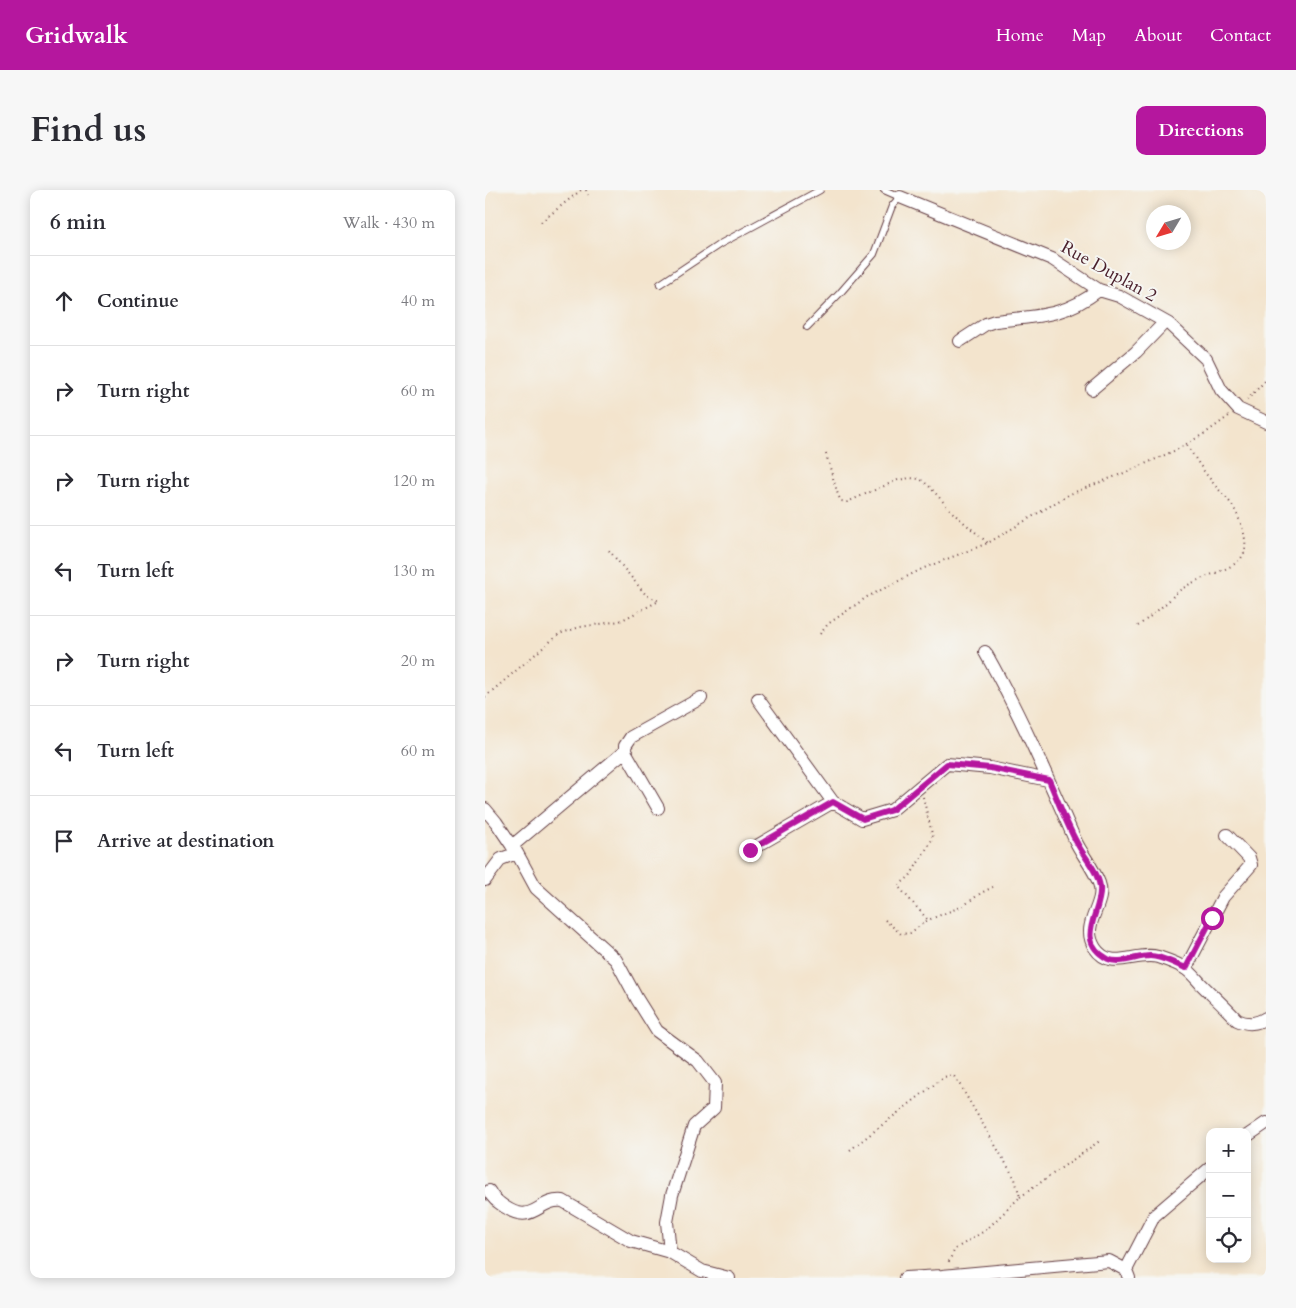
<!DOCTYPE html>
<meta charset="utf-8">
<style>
body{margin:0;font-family:Cardo,serif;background:#f7f7f7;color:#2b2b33}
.controls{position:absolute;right:15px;bottom:15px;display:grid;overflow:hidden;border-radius:10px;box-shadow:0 2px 12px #0003}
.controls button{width:45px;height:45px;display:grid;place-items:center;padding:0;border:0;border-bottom:1px solid #e1e1e2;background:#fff;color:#2b2b33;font:25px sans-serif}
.compass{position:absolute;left:661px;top:15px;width:45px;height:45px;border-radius:50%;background:#fff;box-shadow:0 2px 12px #0003;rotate:232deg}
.stop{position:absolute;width:15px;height:15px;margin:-11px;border:4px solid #b5179e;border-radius:50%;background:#fff}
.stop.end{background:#b5179e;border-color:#fff;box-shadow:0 1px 5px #0008}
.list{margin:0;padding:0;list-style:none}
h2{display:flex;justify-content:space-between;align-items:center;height:65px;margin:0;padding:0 20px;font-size:21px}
h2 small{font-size:16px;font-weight:400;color:#7c7c81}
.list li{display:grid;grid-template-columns:32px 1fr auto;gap:15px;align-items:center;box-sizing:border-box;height:90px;padding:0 20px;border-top:1px solid #e1e1e2}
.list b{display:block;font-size:19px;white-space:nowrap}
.list em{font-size:16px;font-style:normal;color:#7c7c81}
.icon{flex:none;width:28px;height:28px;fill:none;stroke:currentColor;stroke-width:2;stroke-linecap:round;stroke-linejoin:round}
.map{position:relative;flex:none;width:781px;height:1088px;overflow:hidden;border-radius:10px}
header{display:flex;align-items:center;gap:30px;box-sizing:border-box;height:70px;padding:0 25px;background:#b5179e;color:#fff}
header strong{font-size:24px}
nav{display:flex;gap:28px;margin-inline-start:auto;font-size:18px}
.intro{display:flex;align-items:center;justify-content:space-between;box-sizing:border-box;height:120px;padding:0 30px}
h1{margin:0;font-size:35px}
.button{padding:12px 22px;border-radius:10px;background:#b5179e;color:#fff;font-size:18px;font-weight:700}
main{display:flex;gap:30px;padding:0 30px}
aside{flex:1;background:#fff;border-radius:10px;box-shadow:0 2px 12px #0003}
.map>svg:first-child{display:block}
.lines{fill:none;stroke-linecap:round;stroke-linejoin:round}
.service-casing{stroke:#633d43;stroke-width:8}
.minor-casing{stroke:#633d43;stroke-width:14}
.path{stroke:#633d43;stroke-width:2;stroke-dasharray:1 4;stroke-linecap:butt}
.service{stroke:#fff;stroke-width:6}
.minor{stroke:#fff;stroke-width:12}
.route{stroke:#b5179e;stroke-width:6}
.labels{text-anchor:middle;stroke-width:4;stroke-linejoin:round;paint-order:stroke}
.street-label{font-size:18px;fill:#4a1f2b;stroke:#f6f6f2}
</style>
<header>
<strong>Gridwalk</strong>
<nav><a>Home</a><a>Map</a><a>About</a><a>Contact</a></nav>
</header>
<div class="intro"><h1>Find us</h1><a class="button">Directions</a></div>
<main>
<aside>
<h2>6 min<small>Walk · 430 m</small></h2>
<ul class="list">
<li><svg class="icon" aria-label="ahead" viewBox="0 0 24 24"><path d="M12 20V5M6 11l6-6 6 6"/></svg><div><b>Continue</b></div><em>40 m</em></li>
<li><svg class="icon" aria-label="right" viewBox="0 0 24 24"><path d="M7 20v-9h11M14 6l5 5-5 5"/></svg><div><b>Turn right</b></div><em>60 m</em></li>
<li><svg class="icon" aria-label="right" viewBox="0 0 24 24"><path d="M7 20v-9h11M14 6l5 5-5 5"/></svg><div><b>Turn right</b></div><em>120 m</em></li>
<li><svg class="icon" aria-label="left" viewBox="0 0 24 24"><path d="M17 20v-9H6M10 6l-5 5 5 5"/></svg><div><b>Turn left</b></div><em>130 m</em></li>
<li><svg class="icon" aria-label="right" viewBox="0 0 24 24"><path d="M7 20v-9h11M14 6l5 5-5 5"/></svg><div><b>Turn right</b></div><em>20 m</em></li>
<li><svg class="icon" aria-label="left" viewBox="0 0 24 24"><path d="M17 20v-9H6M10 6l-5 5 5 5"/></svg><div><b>Turn left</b></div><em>60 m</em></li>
<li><svg class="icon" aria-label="arrive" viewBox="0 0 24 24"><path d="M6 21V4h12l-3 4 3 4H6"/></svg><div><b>Arrive at destination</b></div></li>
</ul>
</aside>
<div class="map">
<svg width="781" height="1088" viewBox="0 0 781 1088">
<rect width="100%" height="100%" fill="#f6f6f2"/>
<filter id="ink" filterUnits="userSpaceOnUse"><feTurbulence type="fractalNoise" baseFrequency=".02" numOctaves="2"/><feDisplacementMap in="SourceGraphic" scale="10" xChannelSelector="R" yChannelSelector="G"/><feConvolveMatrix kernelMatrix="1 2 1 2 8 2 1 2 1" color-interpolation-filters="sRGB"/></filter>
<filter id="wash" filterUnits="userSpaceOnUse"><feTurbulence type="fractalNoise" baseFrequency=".0096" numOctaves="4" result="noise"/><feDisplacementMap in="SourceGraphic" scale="20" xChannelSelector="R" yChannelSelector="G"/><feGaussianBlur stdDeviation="1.12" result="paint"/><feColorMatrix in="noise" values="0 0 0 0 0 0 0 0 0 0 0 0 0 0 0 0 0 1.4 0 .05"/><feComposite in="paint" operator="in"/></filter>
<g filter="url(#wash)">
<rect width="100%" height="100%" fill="#f3e4cd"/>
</g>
<g filter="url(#ink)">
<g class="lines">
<!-- service casing -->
<g class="service-casing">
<path id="service" d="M 175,94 L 235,54 L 335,0
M 322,137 L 355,103 L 389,64 L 407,16 L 415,7 L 399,0"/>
</g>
<!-- minor casing -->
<g class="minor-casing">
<path id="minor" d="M 415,7 L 567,69 L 614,100 L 634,106 L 684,134 L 721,169 L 736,200 L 753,219 L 781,232
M 475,151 L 501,134 L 510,131 C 553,126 579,127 614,100
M 607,199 L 651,162 L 680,132
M 500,462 C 534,522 562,586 590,650 C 597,665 608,677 614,693 C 622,715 594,733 610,758 C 626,782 651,761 673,767 C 682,770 694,774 701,779 C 707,783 712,790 717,795 C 729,807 741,818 752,830 C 763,835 771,834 781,828
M 273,509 L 348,612 L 377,629 L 407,620 L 462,574 L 505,578 L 563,590
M 140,561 L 173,618
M 0,619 L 11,632 L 32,663 L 51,698 L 131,770 L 152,809 L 172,841 L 213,871 L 230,893 L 229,918 L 209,936 L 187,1005 L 182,1032 L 185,1062 L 217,1081 L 244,1088
M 27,656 L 140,561 L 140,556 L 146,547 L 216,508
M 265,660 L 348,612
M 0,690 L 16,669 L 32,663
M 701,778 L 738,707 L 766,675 L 764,668 L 742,645
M 762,946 L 781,933
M 4,1001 C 8,1009 13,1012 20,1017 C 49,1036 53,1008 78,1011 L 146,1051 L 185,1062
M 641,1080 L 669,1026 L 725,978
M 420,1088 L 457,1086 L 624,1071 L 641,1080 L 644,1088"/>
</g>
<!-- path -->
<path class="path" d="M 101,0 L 103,5
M 56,32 L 96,0
M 762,210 L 781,190
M 341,264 L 353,305 L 356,311 L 362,312 L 413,290 L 425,288 L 435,289 L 444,296 L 469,324 L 503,353
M 653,436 C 662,429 671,422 680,414 C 687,408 692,401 700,397 C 739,373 781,383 749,318 C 743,308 732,299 725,289 C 716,278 709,266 701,254
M 335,444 L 343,434 L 382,407 L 439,378 L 503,353 L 585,304 L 644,281 L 691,260 L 722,242 L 744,226
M 0,507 L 74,444 L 95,437 L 135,431 L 174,411 L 161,405 L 122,358
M 438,607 L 448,648 L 425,686 L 413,696 L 443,730
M 400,730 L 416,744 L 425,743 L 443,730 L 478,716 L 496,703 L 508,697
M 365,960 L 459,887 L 468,885 L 472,890 L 530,989 L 535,1007 L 501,1040 L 470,1059 L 462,1075
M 535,1007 L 616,950"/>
<!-- service -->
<use href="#service" class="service"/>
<!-- minor -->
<use href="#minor" class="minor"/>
</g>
</g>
<g class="lines" filter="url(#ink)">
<!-- route -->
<path class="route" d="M 265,660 L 348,612 L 378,629 L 407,620 L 462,574 L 505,578 L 564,590 C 573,611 581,633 592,653 C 599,667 613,681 615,697 C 618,722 587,749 623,769 C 634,775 652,766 665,766 C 677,766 689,774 701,778 L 727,728"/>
</g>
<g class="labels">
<!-- street labels -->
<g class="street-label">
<text transform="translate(624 81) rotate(29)" y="6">Rue Duplan 2</text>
</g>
</g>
</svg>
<div class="controls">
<button>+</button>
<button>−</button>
<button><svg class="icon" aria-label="locate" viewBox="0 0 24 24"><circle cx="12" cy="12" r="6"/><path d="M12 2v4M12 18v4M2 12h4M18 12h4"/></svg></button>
</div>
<svg class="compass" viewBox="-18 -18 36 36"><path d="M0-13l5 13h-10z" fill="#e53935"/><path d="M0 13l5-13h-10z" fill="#7c7c81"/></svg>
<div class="stop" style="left:727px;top:728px"></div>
<div class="stop end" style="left:265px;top:660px"></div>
</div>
</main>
